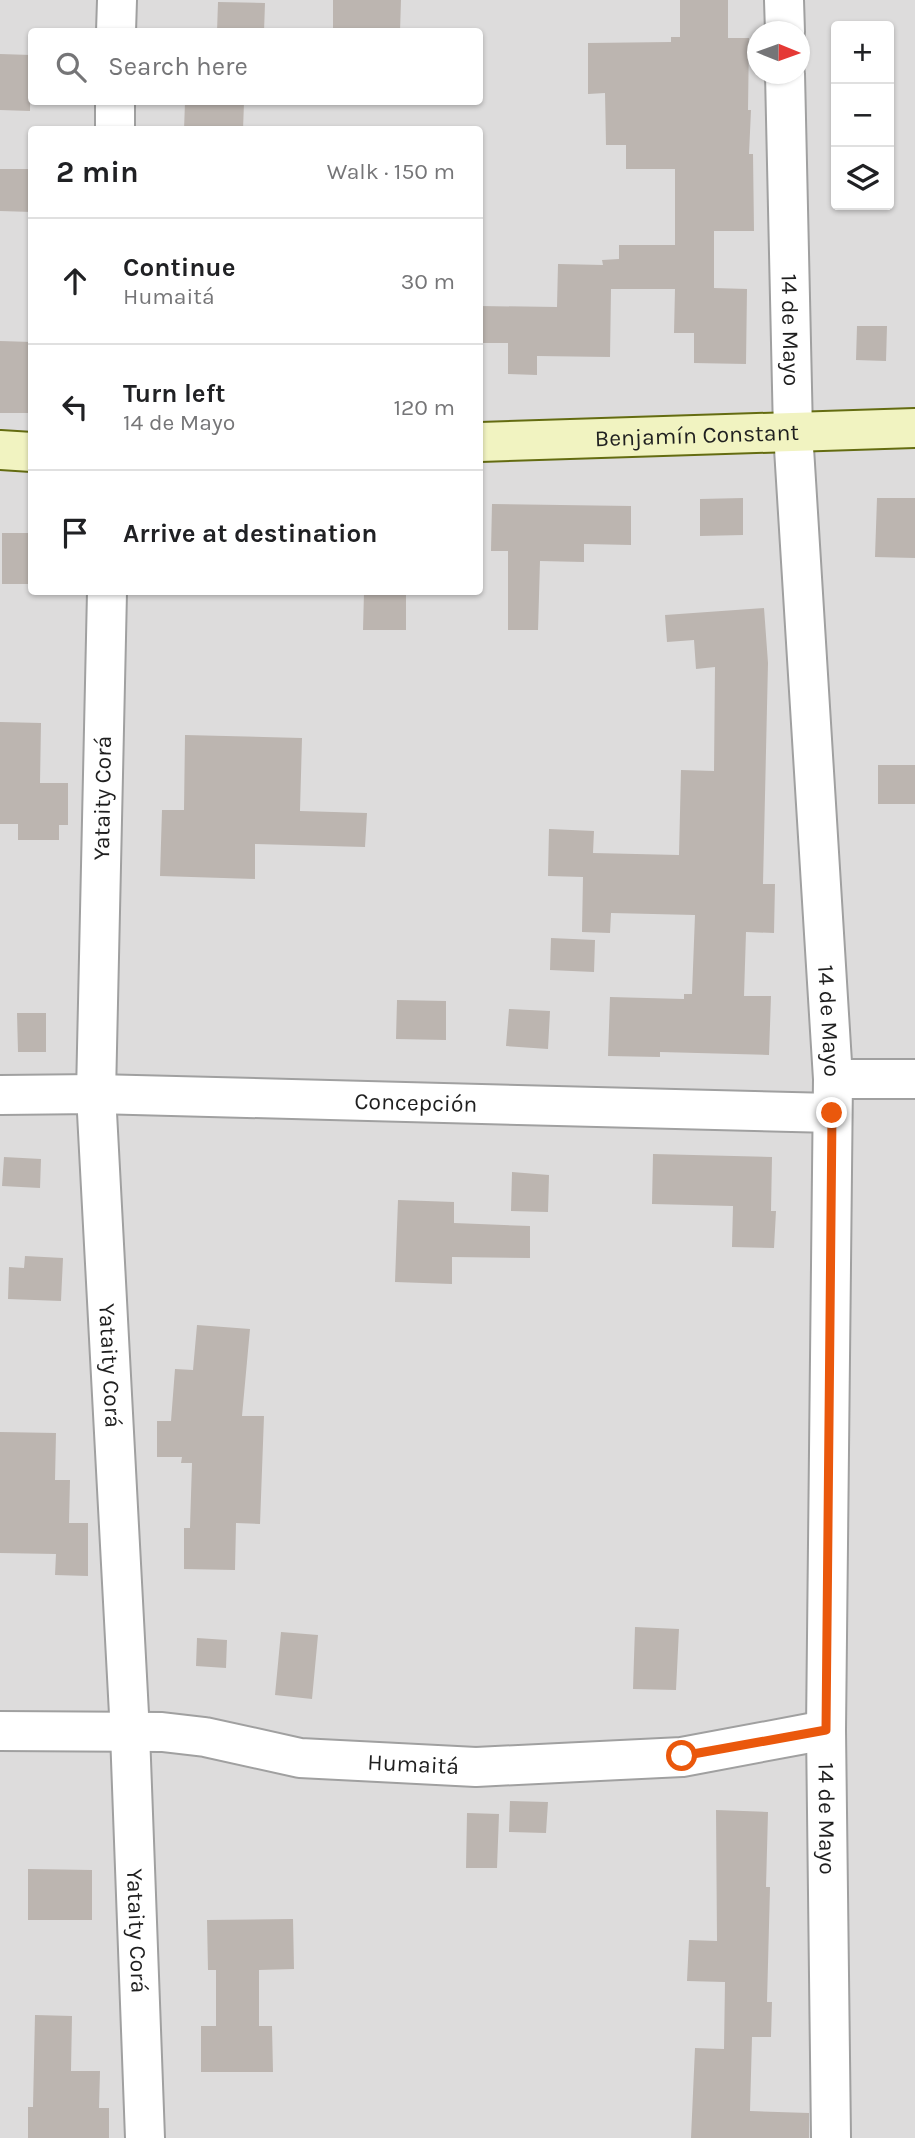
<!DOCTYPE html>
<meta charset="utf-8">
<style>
body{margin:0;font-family:Karla,sans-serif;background:#f2f2f2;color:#202124}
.controls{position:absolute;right:21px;top:21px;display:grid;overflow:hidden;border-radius:7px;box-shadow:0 2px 5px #0004}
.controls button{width:63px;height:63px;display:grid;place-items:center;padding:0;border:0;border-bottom:2px solid #e0e0e0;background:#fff;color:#202124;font:35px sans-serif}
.compass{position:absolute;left:747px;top:21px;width:63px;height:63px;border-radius:50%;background:#fff;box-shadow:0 2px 5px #0004;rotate:91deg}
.stop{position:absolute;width:21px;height:21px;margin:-16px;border:5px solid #ea580c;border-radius:50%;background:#fff}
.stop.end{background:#ea580c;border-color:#fff;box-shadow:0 2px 7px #0008}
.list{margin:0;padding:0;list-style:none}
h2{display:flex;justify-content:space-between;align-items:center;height:91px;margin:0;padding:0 28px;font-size:30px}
h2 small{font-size:23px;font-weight:400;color:#757577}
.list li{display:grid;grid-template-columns:46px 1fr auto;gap:21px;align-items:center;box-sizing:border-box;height:126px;padding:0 28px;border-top:2px solid #e0e0e0}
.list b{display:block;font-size:26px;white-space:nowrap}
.list p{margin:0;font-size:23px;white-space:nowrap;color:#757577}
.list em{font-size:23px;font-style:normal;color:#757577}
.icon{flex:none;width:38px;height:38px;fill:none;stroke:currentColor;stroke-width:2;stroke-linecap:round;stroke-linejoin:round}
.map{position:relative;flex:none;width:915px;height:2138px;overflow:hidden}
.search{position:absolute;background:#fff;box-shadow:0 2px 5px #0004;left:28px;top:28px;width:455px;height:77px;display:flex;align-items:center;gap:18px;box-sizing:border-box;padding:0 24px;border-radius:7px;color:#757577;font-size:26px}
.panel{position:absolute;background:#fff;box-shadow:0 2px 5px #0004;left:28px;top:126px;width:455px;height:469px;border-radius:7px}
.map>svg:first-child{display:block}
.residential{fill:#dddcdc;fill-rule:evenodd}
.building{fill:#bcb5b0}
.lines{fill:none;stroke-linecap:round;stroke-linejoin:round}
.street-casing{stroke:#a0a0a0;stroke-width:42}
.secondary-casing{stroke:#646c11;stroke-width:42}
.street{stroke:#fff;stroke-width:38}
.secondary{stroke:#f1f3c1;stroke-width:38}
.route{stroke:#ea580c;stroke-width:9}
.labels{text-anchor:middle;stroke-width:5;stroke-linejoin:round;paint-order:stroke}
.street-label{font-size:23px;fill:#1f1f1f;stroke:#fff}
</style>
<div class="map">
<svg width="915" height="2138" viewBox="0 0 915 2138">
<rect width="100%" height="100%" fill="#efece7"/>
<!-- residential -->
<path class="residential" d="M 0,0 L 915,0 L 915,2138 L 0,2138 ZM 836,26 L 889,26 L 889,205 L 836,205 ZM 32,32 L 480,32 L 480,102 L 32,102 ZM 758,32 L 800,32 L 800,74 L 758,74 ZM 32,130 L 480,130 L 480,592 L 32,592 Z"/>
<!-- building -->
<path class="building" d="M 333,0 L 401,0 L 400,32 L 333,31 Z
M 680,0 L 728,0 L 728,38 L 749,38 L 748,110 L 751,110 L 749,154 L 753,154 L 754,231 L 714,231 L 714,288 L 747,289 L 746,364 L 694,363 L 694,333 L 674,333 L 675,289 L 611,289 L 610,357 L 537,356 L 537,375 L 508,374 L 508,343 L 480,343 L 480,306 L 557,307 L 558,264 L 603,265 L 602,260 L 619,259 L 619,245 L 675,245 L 675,169 L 626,169 L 626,145 L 606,145 L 605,93 L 588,94 L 588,43 L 671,42 L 671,37 L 680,37 Z
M 218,2 L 265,3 L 264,32 L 217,32 Z
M 0,54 L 31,55 L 30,111 L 0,110 Z
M 185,102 L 244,102 L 243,130 L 184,130 Z
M 0,169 L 32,169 L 32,212 L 0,211 Z
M 857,326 L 887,326 L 886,361 L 856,360 Z
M 0,341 L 32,342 L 32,413 L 0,413 Z
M 743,498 L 743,535 L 700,536 L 700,499 Z
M 877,498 L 915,498 L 915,558 L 875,557 Z
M 492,504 L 631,506 L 631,545 L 584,544 L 584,562 L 540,561 L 538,630 L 508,630 L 508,551 L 491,551 Z
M 2,533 L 32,533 L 32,584 L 2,584 Z
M 364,592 L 406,592 L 406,630 L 363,630 Z
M 764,608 L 768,663 L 763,884 L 775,884 L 774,933 L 746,932 L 744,996 L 771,996 L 769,1055 L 660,1052 L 660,1057 L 608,1056 L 610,997 L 684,999 L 684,994 L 692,994 L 695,915 L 611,913 L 610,933 L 582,932 L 583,877 L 548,876 L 549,829 L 594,831 L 593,853 L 679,855 L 681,770 L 714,771 L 715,667 L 696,669 L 694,640 L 667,642 L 665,615 Z
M 0,722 L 41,723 L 40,783 L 68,783 L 68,825 L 59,825 L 59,840 L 18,840 L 18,824 L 0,824 Z
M 185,735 L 302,738 L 300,811 L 367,813 L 365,847 L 255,844 L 255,879 L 160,876 L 162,810 L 184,810 Z
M 878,765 L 915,765 L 915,804 L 878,804 Z
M 551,938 L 595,940 L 594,972 L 550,970 Z
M 397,1000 L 446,1001 L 446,1040 L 396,1039 Z
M 509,1009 L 550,1011 L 548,1049 L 506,1046 Z
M 17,1013 L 46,1013 L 46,1052 L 18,1052 Z
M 653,1154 L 772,1157 L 771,1211 L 776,1211 L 774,1248 L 732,1247 L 733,1206 L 652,1204 Z
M 4,1157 L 41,1159 L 40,1188 L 2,1186 Z
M 512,1172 L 549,1175 L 548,1212 L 511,1211 Z
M 398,1200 L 454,1202 L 454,1223 L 530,1226 L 530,1258 L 452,1257 L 452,1284 L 395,1282 Z
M 25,1256 L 63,1258 L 61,1301 L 8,1299 L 9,1267 L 24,1268 Z
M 197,1325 L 250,1329 L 242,1416 L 264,1416 L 260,1524 L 236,1523 L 235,1570 L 184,1569 L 184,1528 L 190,1528 L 192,1463 L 181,1463 L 182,1457 L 157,1457 L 157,1421 L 171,1421 L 175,1369 L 193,1370 Z
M 0,1432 L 56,1433 L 55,1480 L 70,1480 L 69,1523 L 88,1523 L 88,1576 L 55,1575 L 56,1554 L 0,1553 Z
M 635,1627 L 679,1629 L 676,1690 L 633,1689 Z
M 281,1632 L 318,1635 L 312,1699 L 275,1695 Z
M 197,1638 L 227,1640 L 226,1668 L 196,1666 Z
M 510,1801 L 548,1802 L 546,1833 L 509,1832 Z
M 716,1810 L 768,1812 L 766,1887 L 770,1887 L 767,2002 L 772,2002 L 771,2037 L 752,2037 L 750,2111 L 809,2113 L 809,2138 L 691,2138 L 695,2048 L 724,2049 L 725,1982 L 687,1981 L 689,1940 L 717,1941 Z
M 467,1813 L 499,1814 L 497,1868 L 466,1868 Z
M 28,1869 L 92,1870 L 92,1920 L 28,1920 Z
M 293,1919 L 294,1969 L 259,1970 L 259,2026 L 272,2026 L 273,2072 L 201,2072 L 201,2026 L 216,2026 L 216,1970 L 208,1970 L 207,1920 Z
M 35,2015 L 72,2016 L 71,2071 L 100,2071 L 99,2108 L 109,2108 L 109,2138 L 28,2138 L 28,2107 L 33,2107 Z"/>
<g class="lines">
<!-- street casing -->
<g class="street-casing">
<g id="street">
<path d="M 784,0 L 785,32"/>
<path d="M 116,32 L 117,0"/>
<path id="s1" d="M 785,74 L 793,432 L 833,1079 L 826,1730 L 831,2138"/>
<path d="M 115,130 L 115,102"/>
<path id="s2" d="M 107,592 L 96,1094 L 130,1733 L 145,2138"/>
<path d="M 833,1079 L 915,1079"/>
<path id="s3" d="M 0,1095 L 96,1094 L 832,1113"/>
<path id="s4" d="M 0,1731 L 162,1732 L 205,1737 L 300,1758 L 476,1767 L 682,1757 L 826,1730"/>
</g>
</g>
<!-- secondary casing -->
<g class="secondary-casing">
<g id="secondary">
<path id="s5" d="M 480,442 L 915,428"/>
<path d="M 0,450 L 32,452"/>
</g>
</g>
<!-- street -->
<use href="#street" class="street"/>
<!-- secondary -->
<use href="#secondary" class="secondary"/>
</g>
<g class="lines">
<!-- route -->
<path class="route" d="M 682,1756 L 826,1730 L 832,1113"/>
</g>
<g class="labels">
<!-- street labels -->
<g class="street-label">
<text dy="8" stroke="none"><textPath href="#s1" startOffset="256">14 de Mayo</textPath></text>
<text dy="8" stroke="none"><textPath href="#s5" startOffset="217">Benjamín Constant</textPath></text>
<text transform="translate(102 798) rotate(-89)" y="8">Yataity Corá</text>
<text dy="8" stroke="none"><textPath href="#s1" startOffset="948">14 de Mayo</textPath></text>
<text dy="8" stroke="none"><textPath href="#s3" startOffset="416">Concepción</textPath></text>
<text dy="8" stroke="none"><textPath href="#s2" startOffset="774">Yataity Corá</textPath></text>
<text dy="8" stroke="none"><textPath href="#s4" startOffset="416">Humaitá</textPath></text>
<text dy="8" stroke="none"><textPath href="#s1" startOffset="1746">14 de Mayo</textPath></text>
<text dy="8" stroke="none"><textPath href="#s2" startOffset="1340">Yataity Corá</textPath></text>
</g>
</g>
</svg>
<div class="controls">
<button>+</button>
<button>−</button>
<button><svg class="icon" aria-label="layers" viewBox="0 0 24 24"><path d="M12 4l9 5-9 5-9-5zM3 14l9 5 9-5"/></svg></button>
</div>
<svg class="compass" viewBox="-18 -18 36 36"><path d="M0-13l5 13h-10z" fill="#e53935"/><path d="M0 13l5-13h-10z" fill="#757577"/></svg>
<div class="stop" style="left:682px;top:1756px"></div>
<div class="stop end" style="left:832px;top:1113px"></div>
<div class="search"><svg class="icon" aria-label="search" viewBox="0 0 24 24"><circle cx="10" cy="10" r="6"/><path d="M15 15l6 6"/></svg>Search here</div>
<section class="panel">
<h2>2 min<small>Walk · 150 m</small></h2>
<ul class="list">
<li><svg class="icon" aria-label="ahead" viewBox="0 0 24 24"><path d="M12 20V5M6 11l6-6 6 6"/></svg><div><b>Continue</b><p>Humaitá</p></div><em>30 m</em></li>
<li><svg class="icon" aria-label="left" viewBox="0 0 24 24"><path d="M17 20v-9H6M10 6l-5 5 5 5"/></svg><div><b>Turn left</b><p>14 de Mayo</p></div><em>120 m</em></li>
<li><svg class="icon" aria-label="arrive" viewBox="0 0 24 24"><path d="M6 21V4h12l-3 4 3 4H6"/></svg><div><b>Arrive at destination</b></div></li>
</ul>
</section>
</div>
